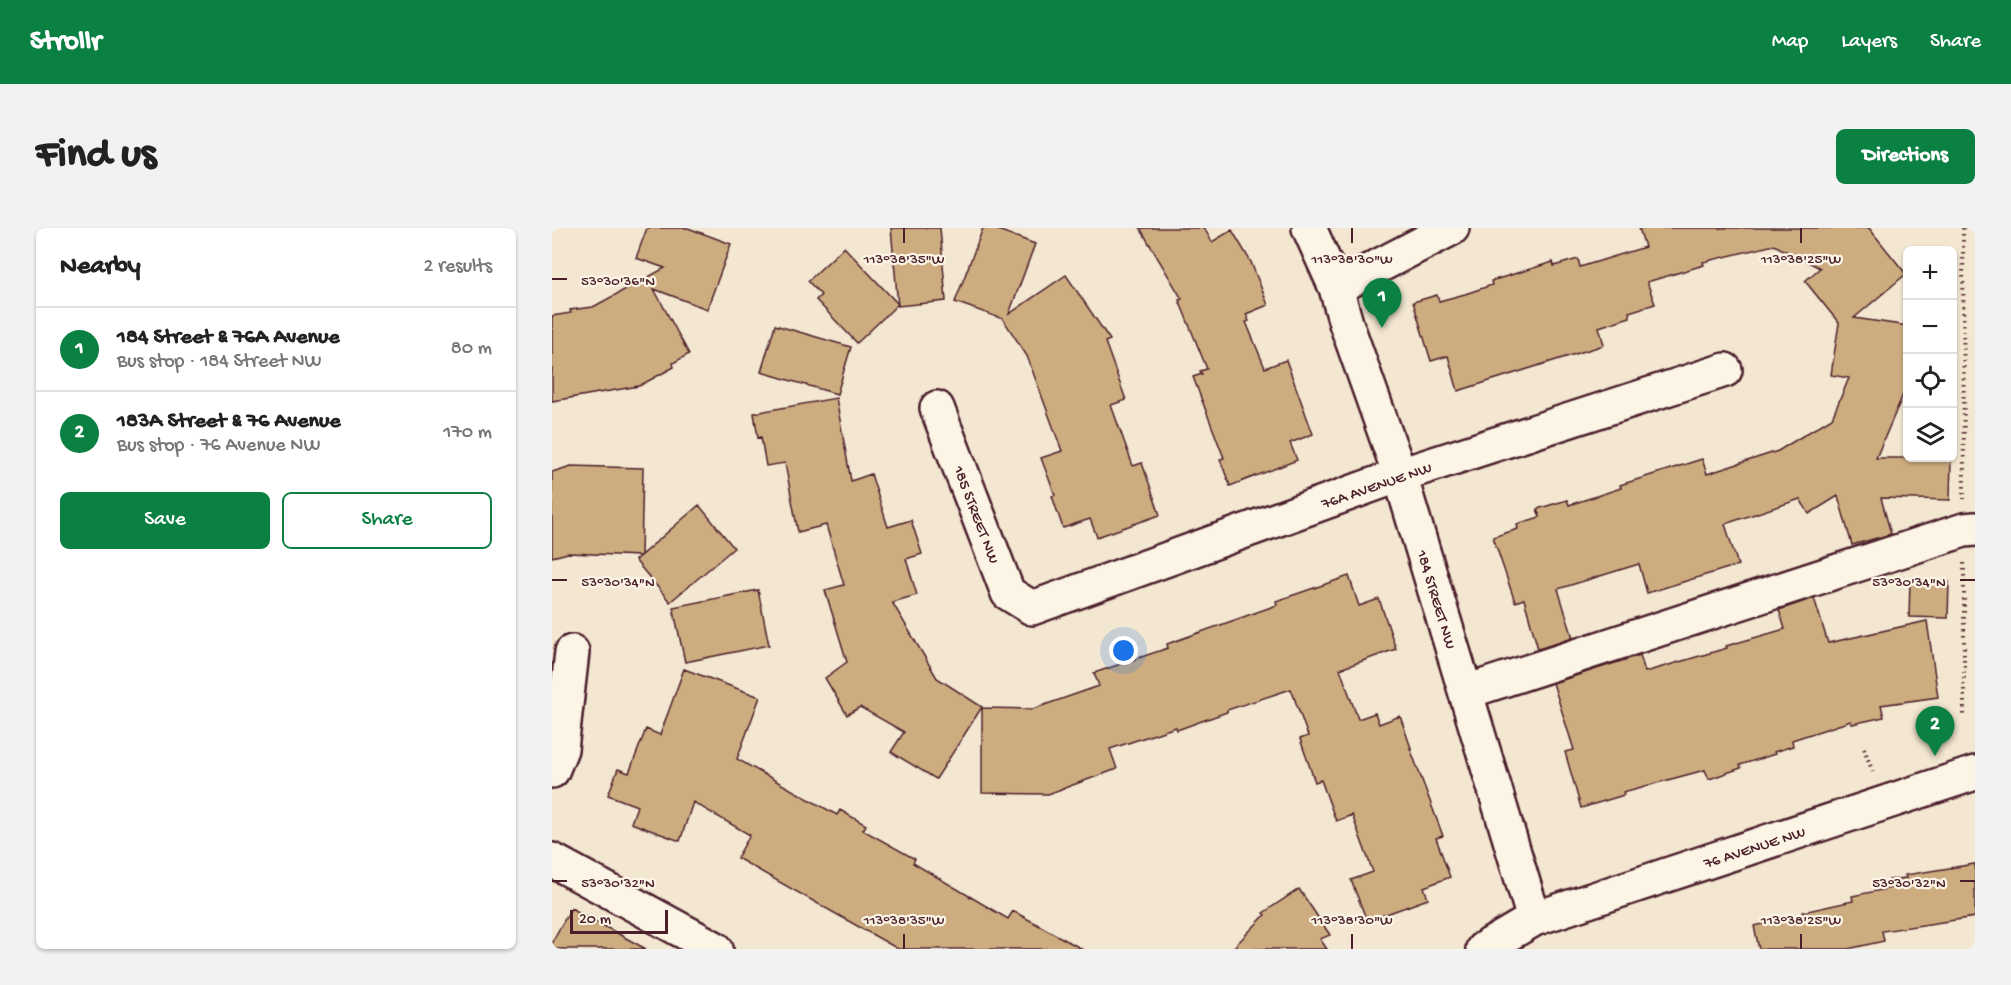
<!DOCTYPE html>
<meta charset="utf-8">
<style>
body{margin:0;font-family:"Gochi Hand",sans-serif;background:#f2f2f2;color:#222}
.controls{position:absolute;right:18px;top:18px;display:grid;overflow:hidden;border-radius:9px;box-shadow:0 2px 4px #0004}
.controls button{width:54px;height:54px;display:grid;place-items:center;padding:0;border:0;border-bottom:2px solid #e0e0e0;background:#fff;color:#222;font:30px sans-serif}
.scale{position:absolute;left:18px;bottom:15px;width:98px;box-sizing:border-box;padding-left:6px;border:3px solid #4a1f2b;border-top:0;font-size:16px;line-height:21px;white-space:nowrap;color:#4a1f2b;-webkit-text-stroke:4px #fcf5e5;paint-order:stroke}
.you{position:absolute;left:572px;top:423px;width:21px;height:21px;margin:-15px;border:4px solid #fff;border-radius:50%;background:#1a73e8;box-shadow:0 0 0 9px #1a73e833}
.badge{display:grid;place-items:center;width:39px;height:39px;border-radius:50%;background:#0b8043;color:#fff;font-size:20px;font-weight:700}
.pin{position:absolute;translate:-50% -50px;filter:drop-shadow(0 2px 3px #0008)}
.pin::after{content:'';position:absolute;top:32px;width:21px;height:18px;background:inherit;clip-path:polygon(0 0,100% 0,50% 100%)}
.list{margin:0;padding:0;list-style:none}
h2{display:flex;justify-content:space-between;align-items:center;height:78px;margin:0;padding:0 24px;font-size:26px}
h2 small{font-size:20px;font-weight:400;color:#767676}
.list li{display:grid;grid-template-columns:39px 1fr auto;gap:18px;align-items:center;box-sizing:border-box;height:84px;padding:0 24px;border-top:2px solid #e0e0e0}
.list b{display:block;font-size:22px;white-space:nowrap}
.list p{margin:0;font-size:20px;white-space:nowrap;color:#767676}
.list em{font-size:20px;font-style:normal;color:#767676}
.actions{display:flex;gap:12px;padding:18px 24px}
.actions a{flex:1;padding:14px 0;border:2px solid #0b8043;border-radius:9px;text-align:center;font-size:21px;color:#0b8043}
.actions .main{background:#0b8043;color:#fff}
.icon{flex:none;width:33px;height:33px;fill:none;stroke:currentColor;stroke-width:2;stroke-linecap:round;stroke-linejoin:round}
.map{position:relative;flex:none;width:1423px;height:721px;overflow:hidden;border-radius:9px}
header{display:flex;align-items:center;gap:36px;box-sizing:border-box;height:84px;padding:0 30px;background:#0b8043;color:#fff}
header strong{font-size:28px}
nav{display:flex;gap:33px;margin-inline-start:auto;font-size:21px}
.intro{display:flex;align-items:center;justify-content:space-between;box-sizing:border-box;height:144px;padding:0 36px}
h1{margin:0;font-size:42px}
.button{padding:15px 27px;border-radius:9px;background:#0b8043;color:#fff;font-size:21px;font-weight:700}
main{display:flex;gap:36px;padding:0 36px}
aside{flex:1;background:#fff;border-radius:9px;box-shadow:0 2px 4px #0004}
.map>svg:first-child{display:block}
.building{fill:#cdad80;stroke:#4a1f2b;stroke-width:1.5}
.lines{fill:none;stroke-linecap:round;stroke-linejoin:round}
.minor-casing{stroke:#4a1f2b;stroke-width:38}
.path{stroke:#4a1f2b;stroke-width:4;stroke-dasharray:1.5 4.5;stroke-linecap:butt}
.minor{stroke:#fcf5e5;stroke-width:33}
.ticks{fill:none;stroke:#4a1f2b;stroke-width:2}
.labels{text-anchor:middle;stroke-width:4.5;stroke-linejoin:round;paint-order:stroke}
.street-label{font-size:16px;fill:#4a1f2b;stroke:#fcf5e5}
.ticks-label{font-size:15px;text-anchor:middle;fill:#4a1f2b;stroke:#fcf5e5;stroke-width:4.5;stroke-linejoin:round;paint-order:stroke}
</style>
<header>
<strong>Strollr</strong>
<nav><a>Map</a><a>Layers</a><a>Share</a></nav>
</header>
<div class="intro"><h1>Find us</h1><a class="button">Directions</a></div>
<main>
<aside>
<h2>Nearby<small>2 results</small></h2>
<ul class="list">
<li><span class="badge">1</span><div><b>184 Street &amp; 76A Avenue</b><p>Bus stop · 184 Street NW</p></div><em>80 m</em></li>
<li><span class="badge">2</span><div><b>183A Street &amp; 76 Avenue</b><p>Bus stop · 76 Avenue NW</p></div><em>170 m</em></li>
</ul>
<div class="actions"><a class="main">Save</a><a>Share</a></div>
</aside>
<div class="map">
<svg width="1423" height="721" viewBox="0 0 1423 721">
<rect width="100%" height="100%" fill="#f3e7d1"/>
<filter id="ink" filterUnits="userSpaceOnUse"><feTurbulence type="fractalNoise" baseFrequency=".0167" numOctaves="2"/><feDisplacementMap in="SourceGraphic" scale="12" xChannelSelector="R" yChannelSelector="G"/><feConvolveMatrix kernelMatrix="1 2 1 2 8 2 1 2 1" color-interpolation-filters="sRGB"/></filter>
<g filter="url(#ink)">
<!-- building -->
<path class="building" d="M 95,0 L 136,0 L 179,16 L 155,81 L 102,61 L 137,126 L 121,135 L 122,139 L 87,158 L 0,173 L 0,88 L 19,85 L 18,82 L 41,79 L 113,40 L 84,30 Z
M 339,0 L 388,0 L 394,73 L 346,78 Z
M 431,0 L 441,0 L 483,16 L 457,86 L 514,47 L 558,112 L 553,114 L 574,172 L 559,177 L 581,238 L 590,235 L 608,287 L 545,309 L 538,291 L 511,300 L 500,268 L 503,267 L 489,230 L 510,223 L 475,128 L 451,91 L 403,74 Z
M 588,0 L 652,0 L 660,14 L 680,2 L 699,34 L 716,77 L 694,86 L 697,93 L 694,94 L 713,140 L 734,132 L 761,206 L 738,215 L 745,232 L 678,258 L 668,231 L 672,230 L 641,149 L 650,146 L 648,143 L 655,141 L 627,72 L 630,71 Z
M 1087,0 L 1317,0 L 1354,46 L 1302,90 L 1356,98 L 1356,155 L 1324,230 L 1399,230 L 1398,272 L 1329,270 L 1339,306 L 1300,317 L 1286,268 L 1257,286 L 1248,271 L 1173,296 L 1186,337 L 1095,365 L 1087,336 L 1006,361 L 1021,410 L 986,421 L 972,371 L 963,374 L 941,309 L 966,301 L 965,296 L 988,289 L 985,281 L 1015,272 L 1017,277 L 1069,260 L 1068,257 L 1150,231 L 1155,246 L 1226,223 L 1280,190 L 1297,150 L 1279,147 L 1287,95 L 1253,53 L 1268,40 L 1222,17 L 1151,34 L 1152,37 L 1095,54 L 1103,76 L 1077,84 L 1078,89 L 1047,99 L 1052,117 L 906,163 L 896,128 L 879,133 L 861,74 L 885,67 L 887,73 L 913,66 L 940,57 L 939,53 L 1001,34 L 1002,38 L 1026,31 L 1028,39 L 1093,19 Z
M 292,19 L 346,76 L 305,115 L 264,72 L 269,67 L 256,53 Z
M 223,97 L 299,119 L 285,166 L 209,144 Z
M 284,170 L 299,253 L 319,246 L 336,299 L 359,292 L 370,326 L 354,331 L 365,367 L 340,374 L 385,450 L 430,479 L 384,551 L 339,524 L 352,504 L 308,479 L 295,487 L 273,450 L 295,434 L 273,362 L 292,357 L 274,297 L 246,304 L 233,235 L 214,238 L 209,209 L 206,210 L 202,185 Z
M 19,238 L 91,240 L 89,327 L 147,277 L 182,320 L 118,374 L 83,332 L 88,328 L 16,325 L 0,329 L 0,244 Z
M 797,348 L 807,378 L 827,371 L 844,421 L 788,441 L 806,491 L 823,485 L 827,496 L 848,488 L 859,520 L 858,520 L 891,608 L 884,610 L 898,649 L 872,659 L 876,671 L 815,693 L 799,652 L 821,644 L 800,587 L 784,593 L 769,552 L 763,554 L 748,511 L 756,508 L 739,461 L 675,482 L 675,484 L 625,502 L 624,499 L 558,521 L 565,541 L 496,566 L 430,565 L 430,480 L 481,481 L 547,458 L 542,445 L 616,420 L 615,416 L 725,377 L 724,373 Z
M 1358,353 L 1397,354 L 1396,390 L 1357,389 Z
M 206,362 L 217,417 L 133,434 L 121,379 Z
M 1262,370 L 1276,415 L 1375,393 L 1386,469 L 1329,477 L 1332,489 L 1300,496 L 1299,493 L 1240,512 L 1241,518 L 1222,524 L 1223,526 L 1188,537 L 1189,540 L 1157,551 L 1153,542 L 1071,564 L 1072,567 L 1029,580 L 1013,524 L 1022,522 L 1001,455 L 1088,427 L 1093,444 L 1175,420 L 1174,418 L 1233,401 L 1227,382 Z
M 132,441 L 208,469 L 185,531 L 285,587 L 288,582 L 314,597 L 311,602 L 363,631 L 361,635 L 456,691 L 461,683 L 530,721 L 346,721 L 185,630 L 198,607 L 141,574 L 128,613 L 79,595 L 85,578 L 56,567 L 66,541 L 77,545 L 94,501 L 108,507 Z
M 1423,636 L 1423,689 L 1330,703 L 1332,713 L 1296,721 L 1207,721 L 1202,698 L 1252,687 L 1251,684 L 1301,673 L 1300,668 L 1339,660 L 1337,652 L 1354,650 L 1353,647 Z
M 747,661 L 778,707 L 768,711 L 775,721 L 680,721 L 713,687 L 711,685 Z
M 19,680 L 94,721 L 0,721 L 0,714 Z"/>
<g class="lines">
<!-- minor casing -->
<g class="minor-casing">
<path id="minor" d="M 757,0 L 784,60 L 794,95 L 848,247 L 982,691
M 784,60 L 900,0
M 385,180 L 456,365 L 480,380 L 848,247 L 1173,142
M 914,464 L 1412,302 L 1423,301
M 0,543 L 9,521 L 20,424
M 0,632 L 164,721
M 931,721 L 982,691 L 1423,545"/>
</g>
<!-- path -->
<path class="path" d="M 1411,0 L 1412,271
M 1412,335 L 1412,488
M 1312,520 L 1321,545"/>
<!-- minor -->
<use href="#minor" class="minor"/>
</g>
</g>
<!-- ticks -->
<path class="ticks" d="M 352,0 L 352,15M 800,0 L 800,15M 1249,0 L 1249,15M 0,51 L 15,51M 0,352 L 15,352M 1408,352 L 1423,352M 0,653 L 15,653M 1408,653 L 1423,653M 352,706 L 352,721M 800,706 L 800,721M 1249,706 L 1249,721"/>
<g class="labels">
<!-- street labels -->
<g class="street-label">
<text transform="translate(824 256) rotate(-19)" y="6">76A AVENUE NW</text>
<text transform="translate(426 286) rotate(69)" y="6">185 STREET NW</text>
<text transform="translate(886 371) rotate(73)" y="6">184 STREET NW</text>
<text transform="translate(1202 618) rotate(-18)" y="6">76 AVENUE NW</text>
</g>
</g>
<g class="ticks-label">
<text x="352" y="35">113°38'35"W</text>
<text x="800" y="35">113°38'30"W</text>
<text x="1249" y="35">113°38'25"W</text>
<text x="66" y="57">53°30'36"N</text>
<text x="66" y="358">53°30'34"N</text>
<text x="1357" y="358">53°30'34"N</text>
<text x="66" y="659">53°30'32"N</text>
<text x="1357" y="659">53°30'32"N</text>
<text x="352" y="696">113°38'35"W</text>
<text x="800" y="696">113°38'30"W</text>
<text x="1249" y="696">113°38'25"W</text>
</g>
</svg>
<div class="controls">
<button>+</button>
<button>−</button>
<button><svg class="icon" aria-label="locate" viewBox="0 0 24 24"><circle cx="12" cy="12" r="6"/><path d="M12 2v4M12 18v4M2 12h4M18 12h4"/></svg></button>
<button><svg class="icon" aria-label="layers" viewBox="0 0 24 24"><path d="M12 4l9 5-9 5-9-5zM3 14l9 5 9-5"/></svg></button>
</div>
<div class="scale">20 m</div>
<div class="you"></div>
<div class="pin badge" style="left:830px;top:100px">1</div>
<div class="pin badge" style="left:1383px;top:528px">2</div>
</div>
</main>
